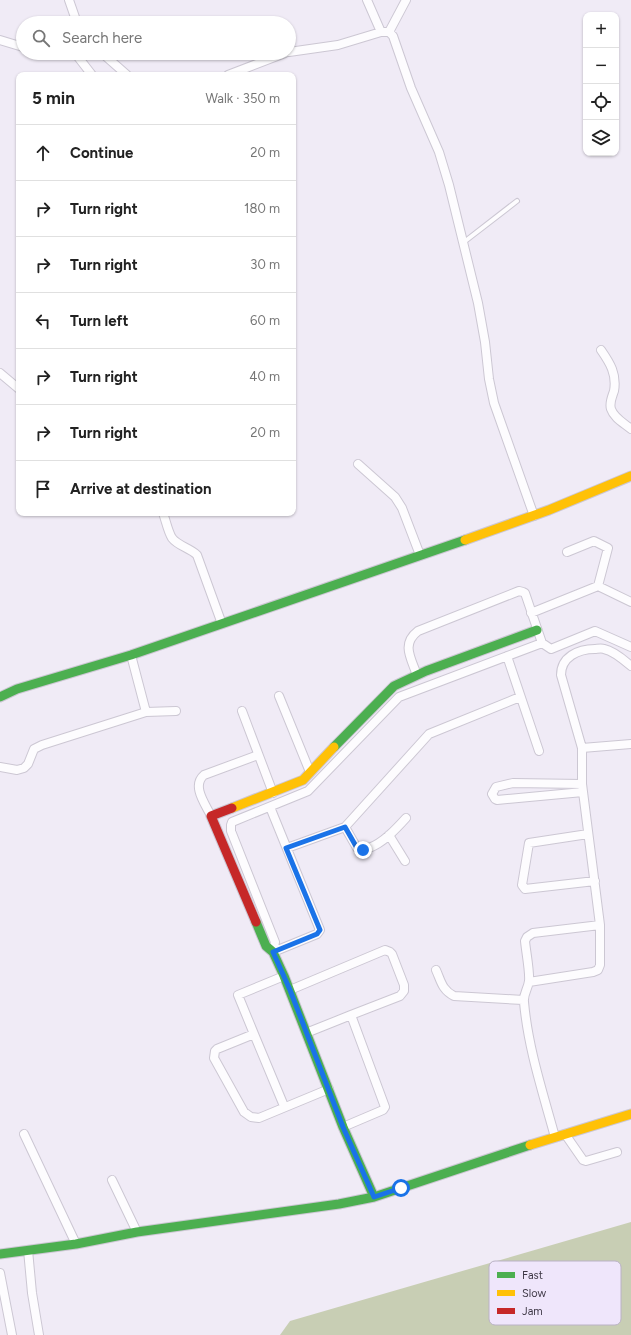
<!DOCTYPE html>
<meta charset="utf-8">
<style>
body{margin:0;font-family:Figtree,sans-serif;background:#f6f6f6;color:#222}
.controls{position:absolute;right:12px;top:12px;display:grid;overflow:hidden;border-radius:8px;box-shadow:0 1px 3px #0004}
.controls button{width:36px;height:36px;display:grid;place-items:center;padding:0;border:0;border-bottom:1px solid #e0e0e0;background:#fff;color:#222;font:20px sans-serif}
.stop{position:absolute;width:12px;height:12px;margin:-9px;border:3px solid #1a73e8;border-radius:50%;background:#fff}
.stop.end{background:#1a73e8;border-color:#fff;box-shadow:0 1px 4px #0008}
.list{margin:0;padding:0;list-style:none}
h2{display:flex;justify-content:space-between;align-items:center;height:52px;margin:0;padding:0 16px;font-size:17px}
h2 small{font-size:13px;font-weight:400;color:#767676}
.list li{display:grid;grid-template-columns:26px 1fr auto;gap:12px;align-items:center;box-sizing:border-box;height:56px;padding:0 16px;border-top:1px solid #e0e0e0}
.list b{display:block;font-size:15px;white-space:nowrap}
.list em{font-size:13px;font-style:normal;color:#767676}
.icon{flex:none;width:22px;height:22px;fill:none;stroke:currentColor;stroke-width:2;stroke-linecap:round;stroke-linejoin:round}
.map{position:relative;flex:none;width:631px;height:1335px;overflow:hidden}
.search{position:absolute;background:#fff;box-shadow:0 1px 3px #0004;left:16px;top:16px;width:280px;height:44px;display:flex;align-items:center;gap:10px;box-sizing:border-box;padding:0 14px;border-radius:22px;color:#767676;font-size:15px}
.panel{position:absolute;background:#fff;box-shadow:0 1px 3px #0004;left:16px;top:72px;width:280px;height:444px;border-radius:8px}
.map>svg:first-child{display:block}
.forest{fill:#c8ceb4}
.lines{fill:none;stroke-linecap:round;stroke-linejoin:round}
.lane-casing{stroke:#ccc7d3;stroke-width:6}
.street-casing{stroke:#ccc7d3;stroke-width:10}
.fast-casing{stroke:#ccc7d3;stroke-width:11}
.slow-casing{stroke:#ccc7d3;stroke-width:11}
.jam-casing{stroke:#ccc7d3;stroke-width:11}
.lane{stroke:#fdfcfe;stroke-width:4}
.street{stroke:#fdfcfe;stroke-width:8}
.fast{stroke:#4caf50;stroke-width:9}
.slow{stroke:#ffc107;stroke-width:9}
.jam{stroke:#c62828;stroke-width:9}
.route{stroke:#1a73e8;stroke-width:5}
.key{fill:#efe6fb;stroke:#bab2c5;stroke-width:1}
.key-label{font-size:11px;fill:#3e3846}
</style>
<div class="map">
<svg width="631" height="1335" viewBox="0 0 631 1335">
<rect width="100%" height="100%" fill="#f0ebf6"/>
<!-- forest -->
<path class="forest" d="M 631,1222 L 631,1335 L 280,1335 L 290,1321 Z"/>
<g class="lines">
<!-- lane casing -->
<g class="lane-casing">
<path id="lane" d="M 464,242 L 517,201"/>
</g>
<!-- street casing -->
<g class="street-casing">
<path id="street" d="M 69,0 L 77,23
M 367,0 L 381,32
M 389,32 L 406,0
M 0,40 L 23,47
M 289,52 L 338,45 L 381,32 L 389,32 L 393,36 L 411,88 L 439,152 L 449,185 L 478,303 L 485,342 L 489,379 L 494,403 L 534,516
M 75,53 L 92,75
M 102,53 L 127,75
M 228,75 L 285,53
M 601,350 C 610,363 617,374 614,391 C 612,397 609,403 611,409 C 614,418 624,423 631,429
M 0,373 L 19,389
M 358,464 L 395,497 L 402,508 L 420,555
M 163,513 C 166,521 168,532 172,538 C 178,546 190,548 197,555 L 222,624
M 567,552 L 594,541 L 608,548 L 598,586
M 531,613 L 598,586 L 631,602
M 131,655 L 146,712
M 507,656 L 539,751
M 417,675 C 411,658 401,644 418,631 L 519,591 L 523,592 L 525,593 L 542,643 L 551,649 L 595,631 L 631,647
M 279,696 L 310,772
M 242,711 L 273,793
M 582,748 L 631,744
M 0,767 L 17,770 L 24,768 L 28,764 L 34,749 L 42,745 L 146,712 L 176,711
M 582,784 L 513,783 L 496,787 L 492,794 L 495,799 L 497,800 L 583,792
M 270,807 L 320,930 L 317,934 L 273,952
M 211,816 C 206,805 191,786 204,775 L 258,755
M 345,827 L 357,848 C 361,849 365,850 369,848 C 383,843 396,829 406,818
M 588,834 L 529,843 L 522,885 L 525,889 L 595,881
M 389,835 L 405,861
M 287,848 L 345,827 L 429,734 L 520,697
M 273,952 L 275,942 L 231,831 L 231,825 L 232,822 L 308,791 L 399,697 L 542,643
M 436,970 C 441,981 442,990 454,996 L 523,1000
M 284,976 L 238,995 L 254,1034 L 217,1049 L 215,1051 L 214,1058 L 244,1112 L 251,1117 L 259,1118 L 329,1089
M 529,982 L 593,972 L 598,970 L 600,965 L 600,925 L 582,784 L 582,748 L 561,675 C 561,657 578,649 595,649 C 597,649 601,648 604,649 C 614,651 624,660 631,666
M 290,990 L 385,950 L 390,952 L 392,954 L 404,985 L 404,991 L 400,996 L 351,1015 L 385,1107 L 383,1110 L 343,1127
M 306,1033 L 351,1015
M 254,1034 L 284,1106
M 24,1134 L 76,1244
M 565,1134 L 583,1160 L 586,1161 L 617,1152
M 555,1137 C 543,1093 528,1048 524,1002 C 523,994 528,989 529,981 C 530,972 526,952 525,941 L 527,937 L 533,933 L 600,925
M 112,1180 L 137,1232
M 28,1250 L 32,1293 L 39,1335
M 0,1273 L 12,1335"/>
</g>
<!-- fast casing -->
<g class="fast-casing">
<path id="fast" d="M 0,697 L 17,689 L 131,655 L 465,540
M 334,747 L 394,686 L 426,671 L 537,630
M 256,922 L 266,946 L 273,952 L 284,976 L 343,1127 L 374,1197
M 0,1254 L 76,1244 L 137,1232 L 339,1204 L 374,1197 L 530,1145"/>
</g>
<!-- slow casing -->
<g class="slow-casing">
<path id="slow" d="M 465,540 L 549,510 L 631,476
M 232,808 L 303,780 L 334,747
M 530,1145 L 631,1114"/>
</g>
<!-- jam casing -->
<g class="jam-casing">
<path id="jam" d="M 232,808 L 211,816 L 256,922"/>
</g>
<!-- lane -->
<use href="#lane" class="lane"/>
<!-- street -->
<use href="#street" class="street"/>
<!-- fast -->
<use href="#fast" class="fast"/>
<!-- slow -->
<use href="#slow" class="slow"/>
<!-- jam -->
<use href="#jam" class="jam"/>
</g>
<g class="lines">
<!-- route -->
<path class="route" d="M 363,850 L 357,848 L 345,827 L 286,848 L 320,930 L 317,934 L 273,952 L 290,990 L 343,1127 L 374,1197 L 401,1188"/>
</g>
<!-- legend -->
<rect x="489" y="1261" width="132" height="64" rx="6" class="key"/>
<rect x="497" y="1272" width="18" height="6" fill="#4caf50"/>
<rect x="497" y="1290" width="18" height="6" fill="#ffc107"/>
<rect x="497" y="1308" width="18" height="6" fill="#c62828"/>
<g class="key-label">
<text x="522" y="1279">Fast</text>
<text x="522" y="1297">Slow</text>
<text x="522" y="1315">Jam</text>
</g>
</svg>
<div class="controls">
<button>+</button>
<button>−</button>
<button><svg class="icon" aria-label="locate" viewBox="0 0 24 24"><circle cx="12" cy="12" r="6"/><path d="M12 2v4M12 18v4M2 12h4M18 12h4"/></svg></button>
<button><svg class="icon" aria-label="layers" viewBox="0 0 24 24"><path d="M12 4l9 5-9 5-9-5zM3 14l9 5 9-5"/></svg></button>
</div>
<div class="stop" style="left:401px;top:1188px"></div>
<div class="stop end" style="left:363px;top:850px"></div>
<div class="search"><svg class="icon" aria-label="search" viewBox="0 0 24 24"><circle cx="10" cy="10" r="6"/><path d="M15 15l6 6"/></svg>Search here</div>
<section class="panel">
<h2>5 min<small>Walk · 350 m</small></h2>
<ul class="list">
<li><svg class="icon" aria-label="ahead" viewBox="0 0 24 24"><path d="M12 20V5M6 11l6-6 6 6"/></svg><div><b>Continue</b></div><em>20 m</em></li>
<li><svg class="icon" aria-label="right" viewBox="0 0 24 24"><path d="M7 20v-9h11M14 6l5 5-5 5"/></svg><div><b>Turn right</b></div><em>180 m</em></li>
<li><svg class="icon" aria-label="right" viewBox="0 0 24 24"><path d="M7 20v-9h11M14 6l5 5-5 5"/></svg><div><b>Turn right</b></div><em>30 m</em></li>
<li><svg class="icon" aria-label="left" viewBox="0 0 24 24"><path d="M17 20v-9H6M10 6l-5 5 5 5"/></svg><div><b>Turn left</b></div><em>60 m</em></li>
<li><svg class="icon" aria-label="right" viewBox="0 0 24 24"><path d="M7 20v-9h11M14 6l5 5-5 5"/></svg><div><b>Turn right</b></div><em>40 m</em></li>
<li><svg class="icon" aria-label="right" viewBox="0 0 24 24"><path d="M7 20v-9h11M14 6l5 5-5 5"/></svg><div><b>Turn right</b></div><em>20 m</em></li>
<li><svg class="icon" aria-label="arrive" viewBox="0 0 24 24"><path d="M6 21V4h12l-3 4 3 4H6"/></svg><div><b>Arrive at destination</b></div></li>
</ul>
</section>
</div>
